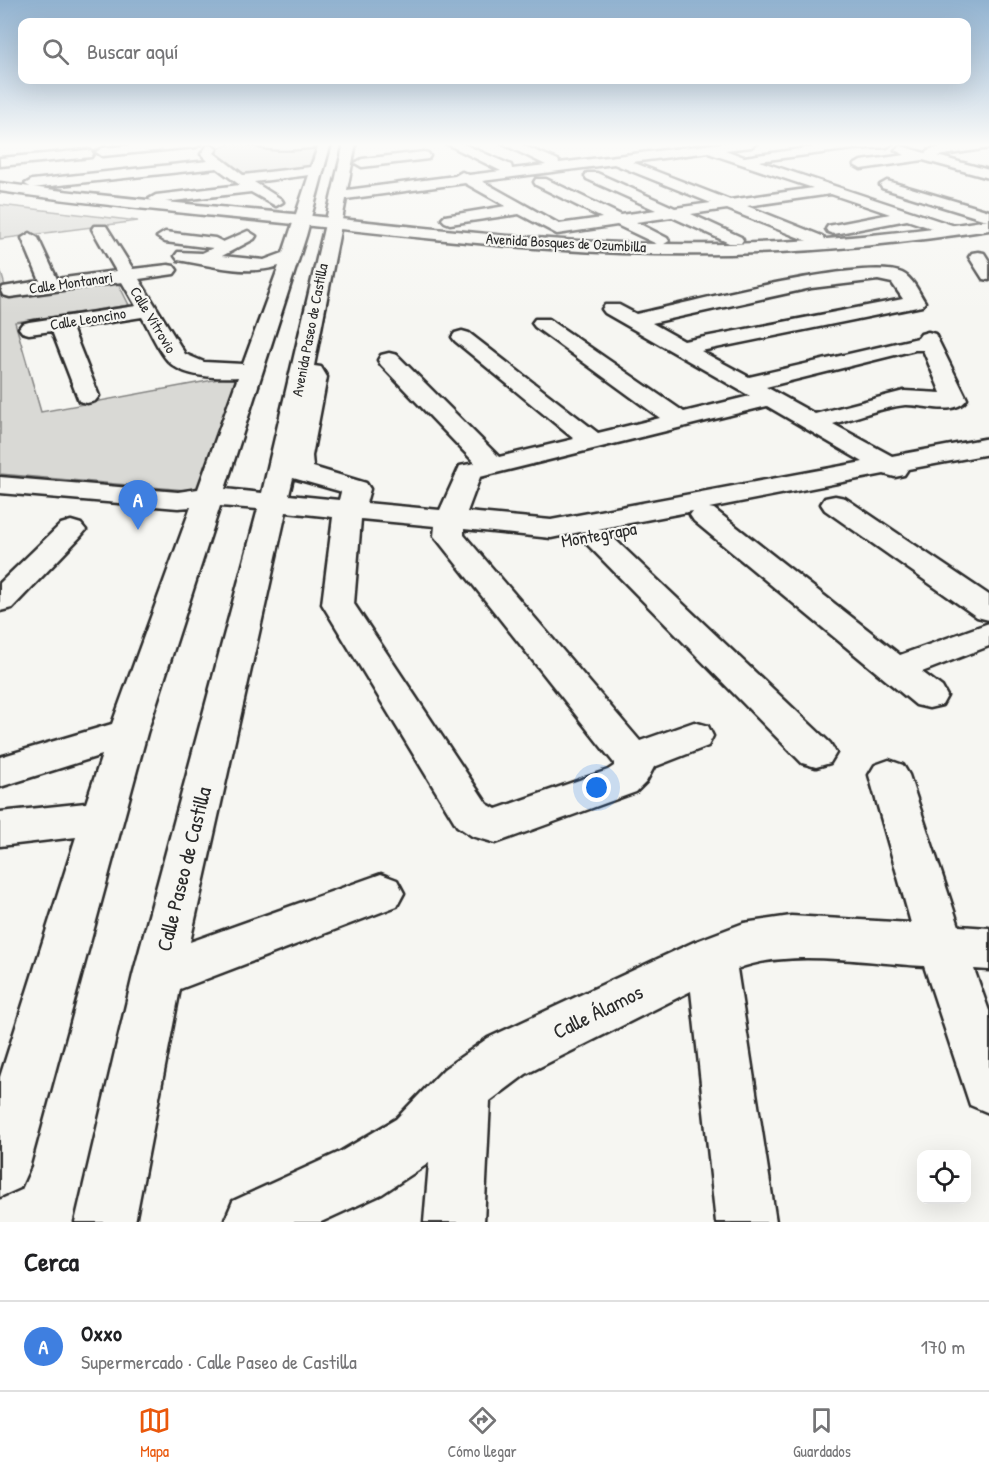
<!DOCTYPE html>
<html lang="es">
<meta charset="utf-8">
<style>
body{margin:0;font-family:"Patrick Hand",sans-serif;background:#f6f6f6;color:#202124}
.controls{position:absolute;right:18px;bottom:18px;display:grid;overflow:hidden;border-radius:12px;box-shadow:0 6px 24px #0002}
.controls button{width:54px;height:54px;display:grid;place-items:center;padding:0;border:0;border-bottom:2px solid #e0e0e0;background:#fff;color:#202124;font:30px sans-serif}
.you{position:absolute;left:597px;top:788px;width:21px;height:21px;margin:-15px;border:4px solid #fff;border-radius:50%;background:#1a73e8;box-shadow:0 0 0 9px #1a73e833}
.badge{display:grid;place-items:center;width:39px;height:39px;border-radius:50%;background:#ea580c;color:#fff;font-size:20px;font-weight:700}
.pin{position:absolute;translate:-50% -50px;filter:drop-shadow(0 2px 3px #0008)}
.pin::after{content:'';position:absolute;top:32px;width:21px;height:18px;background:inherit;clip-path:polygon(0 0,100% 0,50% 100%)}
.list{margin:0;padding:0;list-style:none}
h2{display:flex;justify-content:space-between;align-items:center;height:78px;margin:0;padding:0 24px;font-size:26px}
h2 small{font-size:20px;font-weight:400;color:#757577}
.list li{display:grid;grid-template-columns:39px 1fr auto;gap:18px;align-items:center;box-sizing:border-box;height:90px;padding:0 24px;border-top:2px solid #e0e0e0}
.list b{display:block;font-size:22px;white-space:nowrap}
.list p{margin:0;font-size:20px;white-space:nowrap;color:#757577}
.list em{font-size:20px;font-style:normal;color:#757577}
.icon{flex:none;width:33px;height:33px;fill:none;stroke:currentColor;stroke-width:2;stroke-linecap:round;stroke-linejoin:round}
.map{position:relative;flex:none;width:989px;height:1222px;overflow:hidden}
.search{position:absolute;background:#fff;box-shadow:0 6px 24px #0002;left:18px;right:18px;top:18px;height:66px;display:flex;align-items:center;gap:15px;box-sizing:border-box;padding:0 21px;border-radius:12px;color:#757577;font-size:22px}
.sheet{height:168px;background:#fff}
nav{display:flex;justify-content:space-around;align-items:center;box-sizing:border-box;height:84px;border-top:2px solid #e0e0e0;background:#fff;font-size:16px;color:#757577}
nav a{display:grid;justify-items:center;gap:3px}
nav .on{color:#ea580c}
.map>svg:first-child{display:block}
.green{fill:#d9d9d5;stroke:#828280;stroke-width:1.5}
.lines{fill:none;stroke-linecap:round;stroke-linejoin:round}
.minor-casing{stroke:#2b2b2b;stroke-width:5}
.major-casing{stroke:#2b2b2b;stroke-width:5}
.minor{fill:#f6f6f2;fill-rule:evenodd}
.major{fill:#f6f6f2;fill-rule:evenodd}
.labels{text-anchor:middle;stroke-width:4.5;stroke-linejoin:round;paint-order:stroke}
.far-street-label{font-size:15px;fill:#2b2b2b;stroke:#f6f6f2}
.street-label{font-size:18px;fill:#2b2b2b;stroke:#f6f6f2}
.near-street-label{font-size:21px;fill:#2b2b2b;stroke:#f6f6f2}
</style>
<div class="map">
<svg width="989" height="1222" viewBox="0 0 989 1222">
<rect width="100%" height="100%" fill="#f6f6f2"/>
<filter id="ink" filterUnits="userSpaceOnUse"><feTurbulence type="fractalNoise" baseFrequency=".0167" numOctaves="2"/><feDisplacementMap in="SourceGraphic" scale="12" xChannelSelector="R" yChannelSelector="G"/><feConvolveMatrix kernelMatrix="1 2 1 2 8 2 1 2 1" color-interpolation-filters="sRGB"/></filter>
<g filter="url(#ink)">
<!-- green -->
<path class="green" d="M 231,143 L 262,148 L 315,149 L 308,169 L 246,175 L 217,153 L 218,149 Z
M 0,205 L 138,221 L 0,239 Z
M 0,269 L 8,296 L 117,281 L 129,305 L 15,322 L 41,412 L 240,375 L 197,491 L 0,474 Z"/>
<g class="lines">
<!-- minor casing -->
<g class="minor-casing">
<path id="minor" d="M 158,143 L 202,143 L 196,147 L 102,156 L 96,152 L 102,148 Z
M 252,143 L 334,143 L 330,146 L 306,236 L 225,489 L 262,493 L 344,143 L 356,143 L 347,190 L 455,176 L 462,172 L 469,175 L 501,171 L 445,143 L 461,143 L 511,165 L 512,169 L 546,165 L 501,143 L 517,143 L 558,160 L 559,163 L 722,143 L 757,143 L 751,147 L 725,150 L 744,157 L 841,143 L 893,143 L 887,147 L 853,149 L 759,161 L 961,228 L 963,231 L 961,234 L 949,234 L 907,220 L 834,234 L 828,232 L 826,229 L 828,226 L 890,214 L 831,194 L 747,206 L 822,236 L 824,239 L 822,242 L 810,242 L 727,209 L 691,214 L 741,237 L 743,240 L 741,243 L 729,243 L 672,217 L 636,222 L 667,238 L 669,241 L 661,246 L 617,225 L 557,234 L 519,214 L 450,224 L 445,222 L 442,219 L 445,216 L 506,206 L 465,183 L 346,199 L 314,366 L 321,367 L 327,377 L 312,456 L 313,467 L 366,483 L 370,489 L 366,503 L 440,510 L 460,466 L 475,463 L 381,365 L 378,360 L 381,355 L 389,353 L 397,355 L 499,457 L 574,439 L 455,341 L 452,337 L 455,333 L 462,331 L 469,333 L 598,433 L 660,418 L 535,327 L 532,323 L 535,319 L 549,319 L 684,412 L 750,396 L 605,313 L 602,309 L 605,305 L 619,305 L 636,314 C 684,304 865,256 902,273 C 913,278 919,293 925,302 L 922,306 L 701,351 L 749,377 L 918,338 L 921,334 L 928,332 L 935,334 L 967,399 C 954,417 924,404 905,405 C 883,407 855,418 833,424 L 892,456 L 989,438 L 989,454 L 908,469 L 904,475 L 895,477 L 884,474 L 709,508 L 714,509 L 900,655 L 989,623 L 989,646 L 922,672 L 942,687 L 947,696 L 942,705 L 929,708 L 916,705 L 694,521 L 690,515 L 693,511 L 598,529 L 606,531 L 830,743 L 836,753 L 830,763 L 816,767 L 802,763 L 586,543 L 581,537 L 585,531 L 551,538 L 464,529 L 464,535 L 640,741 L 694,722 L 708,726 L 713,736 L 708,746 L 654,767 L 646,782 L 636,792 L 496,843 L 472,836 L 457,826 L 322,604 L 333,517 L 286,512 L 190,942 L 381,874 L 397,880 L 404,893 L 397,906 L 180,989 L 135,1222 L 75,1222 L 133,975 L 258,509 L 220,506 L 147,733 L 29,1168 L 20,1188 L 0,1197 L 0,1077 L 76,837 L 0,846 L 0,812 L 86,803 L 102,755 L 0,787 L 0,757 L 112,724 L 191,507 L 178,508 L 0,493 L 0,477 L 178,492 L 198,489 L 238,377 C 218,378 185,378 169,362 C 158,351 150,330 142,317 L 72,328 L 99,396 L 95,401 L 87,403 L 79,401 L 52,331 L 29,334 L 22,332 L 19,328 L 22,324 L 29,322 L 136,306 L 122,282 L 10,297 L 3,295 L 1,291 L 3,287 L 40,281 L 22,238 L 30,233 L 38,238 L 57,279 L 116,271 L 92,229 L 94,226 L 106,226 L 133,269 L 168,265 L 174,266 L 177,270 L 174,274 L 139,279 L 185,354 L 204,362 L 243,364 L 279,266 C 249,276 214,266 184,261 L 178,260 L 175,256 L 178,252 L 202,253 L 213,248 L 165,242 L 157,237 L 165,232 L 215,238 L 223,242 L 248,231 L 256,236 L 254,239 L 222,256 L 264,260 L 283,253 L 309,175 L 254,182 L 281,199 L 283,202 L 276,206 L 251,192 L 156,203 L 149,199 L 156,195 L 240,185 L 217,168 L 32,188 L 25,184 L 32,180 L 208,161 L 201,154 L 207,146 L 211,145 L 217,149 L 214,153 L 243,175 L 311,167 L 318,147 C 301,149 264,153 252,143 ZM 709,152 L 711,154 L 813,188 L 730,200 L 632,162 ZM 614,164 L 711,203 L 675,208 L 597,173 L 587,173 L 585,176 L 587,179 L 656,210 L 621,215 L 546,179 L 536,179 L 534,182 L 536,185 L 602,218 L 559,224 L 482,181 ZM 878,280 L 892,283 L 903,299 L 684,341 L 652,323 L 811,288 ZM 915,350 L 923,350 L 941,393 L 904,391 L 815,414 L 766,387 ZM 767,406 L 863,462 L 551,520 L 467,512 L 480,477 ZM 293,478 L 339,491 L 341,492 L 339,500 L 289,495 ZM 361,519 L 435,526 L 434,536 L 439,542 L 614,763 L 614,766 L 608,770 L 496,809 L 487,804 L 354,604 Z
M 972,143 L 989,143 L 989,148 L 937,156 L 989,170 L 989,178 L 923,160 L 861,169 L 854,165 L 861,161 L 905,155 L 895,150 L 901,146 L 925,153 L 931,149 Z
M 87,150 L 91,151 L 93,154 L 91,157 L 0,166 L 0,158 Z
M 424,152 L 428,153 L 430,156 L 428,159 L 362,167 L 355,163 L 362,159 Z
M 887,181 L 989,211 L 989,221 L 882,188 L 880,185 Z
M 978,252 L 984,253 L 989,261 L 989,280 L 983,279 L 969,257 L 972,253 Z
M 835,496 L 845,498 L 989,595 L 989,620 L 977,617 L 825,510 L 821,504 L 825,498 Z
M 71,521 L 81,524 L 86,530 L 81,536 L 12,608 L 0,611 L 0,583 L 61,524 Z
M 889,760 L 903,765 L 909,775 L 959,926 L 989,928 L 989,970 L 974,969 L 989,1011 L 989,1113 L 970,1105 L 924,966 C 869,963 787,948 737,969 L 776,1222 L 716,1222 L 691,991 L 526,1074 L 490,1101 L 484,1222 L 424,1222 L 429,1163 L 382,1194 L 321,1222 L 224,1222 L 233,1201 L 340,1152 L 396,1119 L 444,1069 L 488,1038 L 694,942 L 744,923 L 791,916 L 911,923 L 869,775 L 875,765 Z"/>
</g>
<!-- major casing -->
<g class="major-casing">
<path id="major" d="M 0,183 C 101,197 202,205 303,215 C 409,226 514,239 621,243 C 744,248 867,239 989,220 L 989,230 C 867,249 745,258 621,253 C 514,249 409,236 303,225 C 202,214 101,206 0,191 Z"/>
</g>
<!-- minor -->
<use href="#minor" class="minor"/>
<!-- major -->
<use href="#major" class="major"/>
</g>
</g>
<!-- sky -->
<linearGradient id="sky" x2="0" y2="1"><stop stop-color="#91b2d0"/><stop offset="0.46" stop-color="#fbfbf9"/><stop offset="1" stop-color="#fbfbf9" stop-opacity="0"/></linearGradient>
<rect width="989" height="314" fill="url(#sky)"/>
<g class="labels">
<!-- far-street labels -->
<g class="far-street-label">
<text transform="translate(566 243) rotate(3)" y="5">Avenida Bosques de Ozumbilla</text>
<text transform="translate(71 283) rotate(-8)" y="5">Calle Montanari</text>
<text transform="translate(88 319) rotate(-9)" y="5">Calle Leoncino</text>
<text transform="translate(153 320) rotate(59)" y="5">Calle Vitrovio</text>
<text transform="translate(310 330) rotate(-79)" y="5">Avenida Paseo de Castilla</text>
</g>
<!-- street labels -->
<g class="street-label">
<text transform="translate(599 535) rotate(-10)" y="6">Montegrapa</text>
</g>
<!-- near-street labels -->
<g class="near-street-label">
<text transform="translate(184 869) rotate(-76)" y="7">Calle Paseo de Castilla</text>
<text transform="translate(598 1012) rotate(-26)" y="7">Calle Álamos</text>
</g>
</g>
</svg>
<div class="controls">
<button><svg class="icon" aria-label="locate" viewBox="0 0 24 24"><circle cx="12" cy="12" r="6"/><path d="M12 2v4M12 18v4M2 12h4M18 12h4"/></svg></button>
</div>
<div class="you"></div>
<div class="pin badge" style="left:138px;top:530px;background:#3f7fe0">A</div>
<div class="search"><svg class="icon" aria-label="search" viewBox="0 0 24 24"><circle cx="10" cy="10" r="6"/><path d="M15 15l6 6"/></svg>Buscar aquí</div>
</div>
<section class="sheet">
<h2>Cerca<small></small></h2>
<ul class="list">
<li><span class="badge" style="background:#3f7fe0">A</span><div><b>Oxxo</b><p>Supermercado · Calle Paseo de Castilla</p></div><em>170 m</em></li>
</ul>
</section>
<nav>
<a class="on"><svg class="icon" aria-label="map" viewBox="0 0 24 24"><path d="M3 6l6-2 6 2 6-2v14l-6 2-6-2-6 2zM9 4v14M15 6v14"/></svg>Mapa</a>
<a><svg class="icon" aria-label="directions" viewBox="0 0 24 24"><path d="M12 3l9 9-9 9-9-9zM9 14v-3h6M13 9l2 2-2 2"/></svg>Cómo llegar</a>
<a><svg class="icon" aria-label="saved" viewBox="0 0 24 24"><path d="M7 4h10v16l-5-4-5 4z"/></svg>Guardados</a>
</nav>
